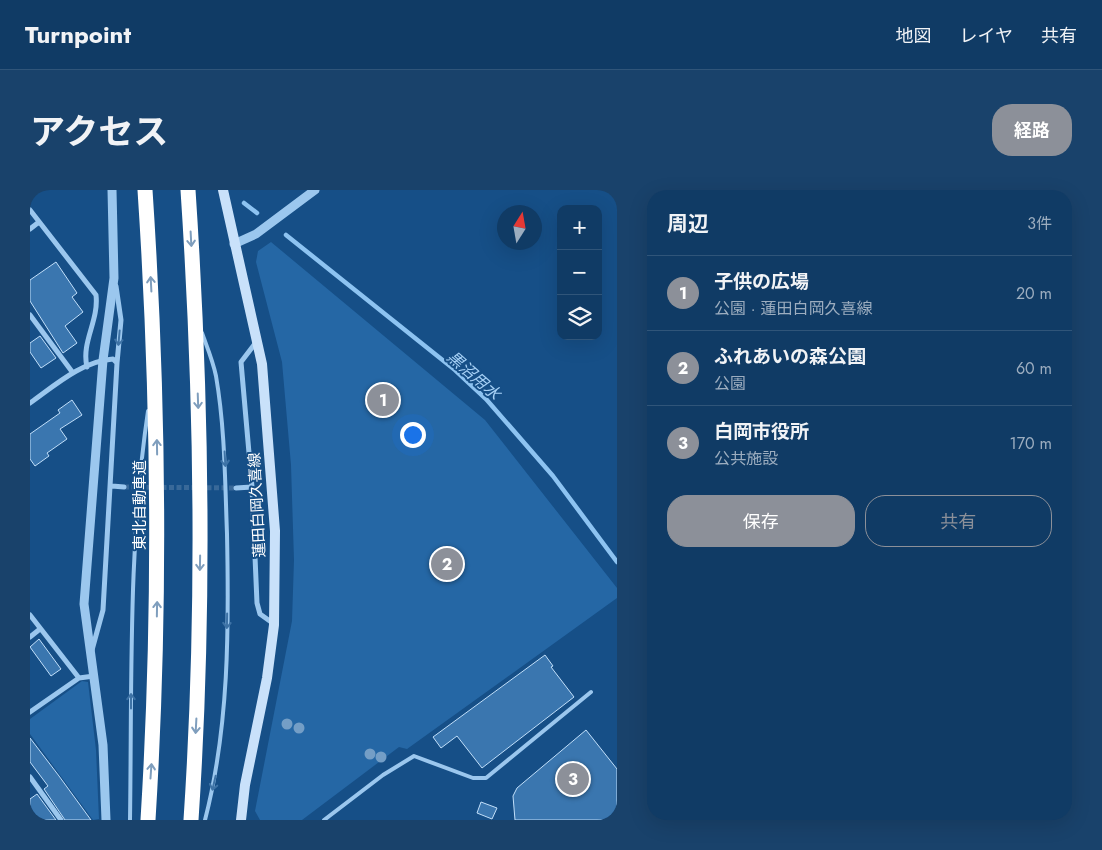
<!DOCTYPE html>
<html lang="ja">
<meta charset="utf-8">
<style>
body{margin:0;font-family:Jost,"Noto Sans JP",sans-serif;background:#19426b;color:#f1f3f6}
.controls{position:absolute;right:15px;top:15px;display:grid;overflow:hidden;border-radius:10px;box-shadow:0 5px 20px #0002}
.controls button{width:45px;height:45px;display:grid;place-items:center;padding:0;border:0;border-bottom:1px solid #305579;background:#103b65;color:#f1f3f6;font:25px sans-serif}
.compass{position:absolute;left:467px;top:15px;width:45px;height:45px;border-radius:50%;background:#103b65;box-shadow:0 5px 20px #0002;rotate:11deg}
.you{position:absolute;left:382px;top:244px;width:18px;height:18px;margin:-12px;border:4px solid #fff;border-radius:50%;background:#1a73e8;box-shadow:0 0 0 8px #1a73e833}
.badge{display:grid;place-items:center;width:32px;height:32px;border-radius:50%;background:#8c9099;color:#fff;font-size:16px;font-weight:700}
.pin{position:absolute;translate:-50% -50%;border:2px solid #fff;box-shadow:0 1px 5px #0006}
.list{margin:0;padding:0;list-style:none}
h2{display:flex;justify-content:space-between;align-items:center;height:65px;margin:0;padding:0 20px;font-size:21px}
h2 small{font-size:16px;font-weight:400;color:#9cadbf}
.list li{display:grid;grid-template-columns:32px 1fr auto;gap:15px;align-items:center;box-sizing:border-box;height:75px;padding:0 20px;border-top:1px solid #305579}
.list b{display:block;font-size:19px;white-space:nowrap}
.list p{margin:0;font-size:16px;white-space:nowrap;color:#9cadbf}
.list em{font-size:16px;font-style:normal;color:#9cadbf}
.actions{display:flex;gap:10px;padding:15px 20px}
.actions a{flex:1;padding:11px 0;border:1px solid #8c9099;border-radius:20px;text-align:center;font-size:18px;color:#8c9099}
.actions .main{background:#8c9099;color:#fff}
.icon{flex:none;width:28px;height:28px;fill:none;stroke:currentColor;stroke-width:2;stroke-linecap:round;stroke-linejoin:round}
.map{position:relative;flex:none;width:587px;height:630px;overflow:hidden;border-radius:20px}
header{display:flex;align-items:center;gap:30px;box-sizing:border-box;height:70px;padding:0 25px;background:#103b65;border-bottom:1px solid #305579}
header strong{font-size:24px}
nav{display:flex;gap:28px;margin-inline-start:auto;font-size:18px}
.intro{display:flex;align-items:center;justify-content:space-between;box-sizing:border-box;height:120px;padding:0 30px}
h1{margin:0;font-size:35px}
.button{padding:12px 22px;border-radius:20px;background:#8c9099;color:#fff;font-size:18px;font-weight:700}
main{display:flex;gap:30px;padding:0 30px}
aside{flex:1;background:#103b65;border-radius:20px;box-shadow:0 5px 20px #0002}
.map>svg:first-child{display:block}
.green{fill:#2567a5}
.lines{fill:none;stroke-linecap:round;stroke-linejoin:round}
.stream{stroke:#8dc3f1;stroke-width:4.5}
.building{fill:#3a76af;stroke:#c1dffa}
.minor-tunnel{stroke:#396999;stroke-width:5;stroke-dasharray:5 2.5;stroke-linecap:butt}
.service{stroke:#9bc7ee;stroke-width:4}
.minor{stroke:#9bc7ee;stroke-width:5}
.tertiary{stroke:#9bc7ee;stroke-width:9}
.secondary{stroke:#c9e1fa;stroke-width:10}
.motorway{stroke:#fff;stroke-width:15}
.tree{fill:#749ec6}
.oneway{stroke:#7f9ebd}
.oneway2{stroke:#3e73a6}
.labels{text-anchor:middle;stroke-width:4;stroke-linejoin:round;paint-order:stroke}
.street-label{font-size:15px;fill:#fff;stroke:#164f87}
.water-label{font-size:16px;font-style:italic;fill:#a7d1f6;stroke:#164f87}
</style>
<header>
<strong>Turnpoint</strong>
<nav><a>地図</a><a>レイヤ</a><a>共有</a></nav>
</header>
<div class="intro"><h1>アクセス</h1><a class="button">経路</a></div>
<main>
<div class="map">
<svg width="587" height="630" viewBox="0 0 587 630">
<rect width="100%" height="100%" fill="#164f87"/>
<!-- green -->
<path class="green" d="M 241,52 L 455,230 L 587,398 L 587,408 L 377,559 L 369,557 L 272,630 L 230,630 L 225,621 L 262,431 L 264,370 L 261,275 L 252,172 L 226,72 L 228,61 Z
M 52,491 L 58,492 L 66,560 L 69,629 L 63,630 L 0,544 L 0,529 Z"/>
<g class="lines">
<!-- stream -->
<path class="stream" d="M 214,13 L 227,23
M 256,45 L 425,180 L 456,209 L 523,286 L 587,372"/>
</g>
<!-- building -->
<path class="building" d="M 26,72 L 47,103 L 42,107 L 53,122 L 35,136 L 47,153 L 33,163 L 0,111 L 0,90 Z
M 10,146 L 26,168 L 11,178 L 0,162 L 0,153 Z
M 42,210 L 52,225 L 30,239 L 37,249 L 17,263 L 19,266 L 5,276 L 0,269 L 0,244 L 30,223 L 28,220 Z
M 9,449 L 31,479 L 21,486 L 0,457 Z
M 515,465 L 523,476 L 521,477 L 544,507 L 452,578 L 427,546 L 411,558 L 403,547 Z
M 556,540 L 587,579 L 587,630 L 485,630 L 483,606 L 487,598 Z
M 0,548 L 29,586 L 61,630 L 35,630 L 14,599 L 18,596 L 0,572 Z
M 7,604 L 26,630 L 0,630 L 0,609 Z
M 451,612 L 467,618 L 462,629 L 447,623 Z"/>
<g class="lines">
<!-- minor-tunnel -->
<path class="minor-tunnel" d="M 94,297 L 206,298"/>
<!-- service -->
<path class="service" d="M 172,143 C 177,157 183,171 186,186 C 195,238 195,292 197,344 C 199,439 199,537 175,630
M 100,630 C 102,493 98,356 118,221
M 294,630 L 353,585 L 384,566 L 443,588 L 456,588 L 561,502"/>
<!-- minor -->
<path class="minor" d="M 0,20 L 66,105 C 69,131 51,152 57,177
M 0,39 L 9,32
M 86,96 L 91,130 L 87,173
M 0,125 L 43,183
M 227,151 L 211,172 L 222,297 L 227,413 L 230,424 L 244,434
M 0,213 C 24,196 52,171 83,169 L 87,173 L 73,420 L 62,460
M 82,296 L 94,297
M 206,298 L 222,297
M 0,425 L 49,488
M 0,447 L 10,439
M 0,522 L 49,488 L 64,486
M 0,587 L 31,630"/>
<!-- tertiary -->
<path class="tertiary" d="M 204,54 L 226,44 L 285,0
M 76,630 L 73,555 L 54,414 L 73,170 L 84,88 L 82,0"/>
<!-- secondary -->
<path class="secondary" d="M 193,0 L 232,174 L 245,341 L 244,435 L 237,488 L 215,595 L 211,630"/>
<!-- motorway -->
<path class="motorway" d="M 115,0 C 129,210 131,420 118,630
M 158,0 C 172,210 175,420 161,630"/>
</g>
<!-- trees -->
<g class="tree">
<circle cx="257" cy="534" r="5.5"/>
<circle cx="269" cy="538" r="5.5"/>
<circle cx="340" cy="564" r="5.5"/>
<circle cx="351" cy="567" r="5.5"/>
</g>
<!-- one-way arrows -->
<defs><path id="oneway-shaft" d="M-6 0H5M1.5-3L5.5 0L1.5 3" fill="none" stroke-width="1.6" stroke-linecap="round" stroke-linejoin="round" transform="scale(1.25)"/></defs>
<g class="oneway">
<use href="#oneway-shaft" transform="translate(161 49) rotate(87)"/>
<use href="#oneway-shaft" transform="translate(121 94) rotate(-93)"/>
<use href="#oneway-shaft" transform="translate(168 211) rotate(88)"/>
<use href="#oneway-shaft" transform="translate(127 257) rotate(-91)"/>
<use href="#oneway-shaft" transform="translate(170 373) rotate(91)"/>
<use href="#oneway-shaft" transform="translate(127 419) rotate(-89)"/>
<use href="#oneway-shaft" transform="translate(166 536) rotate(93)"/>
<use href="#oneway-shaft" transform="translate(121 581) rotate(-86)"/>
</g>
<g class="oneway2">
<use href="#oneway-shaft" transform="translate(89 148) rotate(95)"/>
<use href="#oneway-shaft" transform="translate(195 269) rotate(87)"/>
<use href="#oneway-shaft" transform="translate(197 431) rotate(91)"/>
<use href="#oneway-shaft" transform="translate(101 511) rotate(-90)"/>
<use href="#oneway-shaft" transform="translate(184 593) rotate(103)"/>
</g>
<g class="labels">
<!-- street labels -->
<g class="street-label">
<text transform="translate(110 315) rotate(-90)" y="5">東北自動車道</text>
<text transform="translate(227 315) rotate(-93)" y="5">蓮田白岡久喜線</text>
</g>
<!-- water labels -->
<g class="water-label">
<text transform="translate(444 185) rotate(41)" y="6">黒沼用水</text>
</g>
</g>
</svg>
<div class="controls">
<button>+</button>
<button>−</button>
<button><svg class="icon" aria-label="layers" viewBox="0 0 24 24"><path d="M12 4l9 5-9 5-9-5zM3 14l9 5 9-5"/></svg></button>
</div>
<svg class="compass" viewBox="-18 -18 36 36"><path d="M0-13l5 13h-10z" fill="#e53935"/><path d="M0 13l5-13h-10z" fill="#9cadbf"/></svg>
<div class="you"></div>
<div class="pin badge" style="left:353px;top:210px">1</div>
<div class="pin badge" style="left:417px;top:374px">2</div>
<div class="pin badge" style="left:543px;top:589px">3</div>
</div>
<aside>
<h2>周辺<small>3件</small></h2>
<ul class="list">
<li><span class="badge">1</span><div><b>子供の広場</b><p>公園 · 蓮田白岡久喜線</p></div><em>20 m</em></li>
<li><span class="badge">2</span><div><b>ふれあいの森公園</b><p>公園</p></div><em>60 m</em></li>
<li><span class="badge">3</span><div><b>白岡市役所</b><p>公共施設</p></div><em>170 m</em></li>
</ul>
<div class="actions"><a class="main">保存</a><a>共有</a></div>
</aside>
</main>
